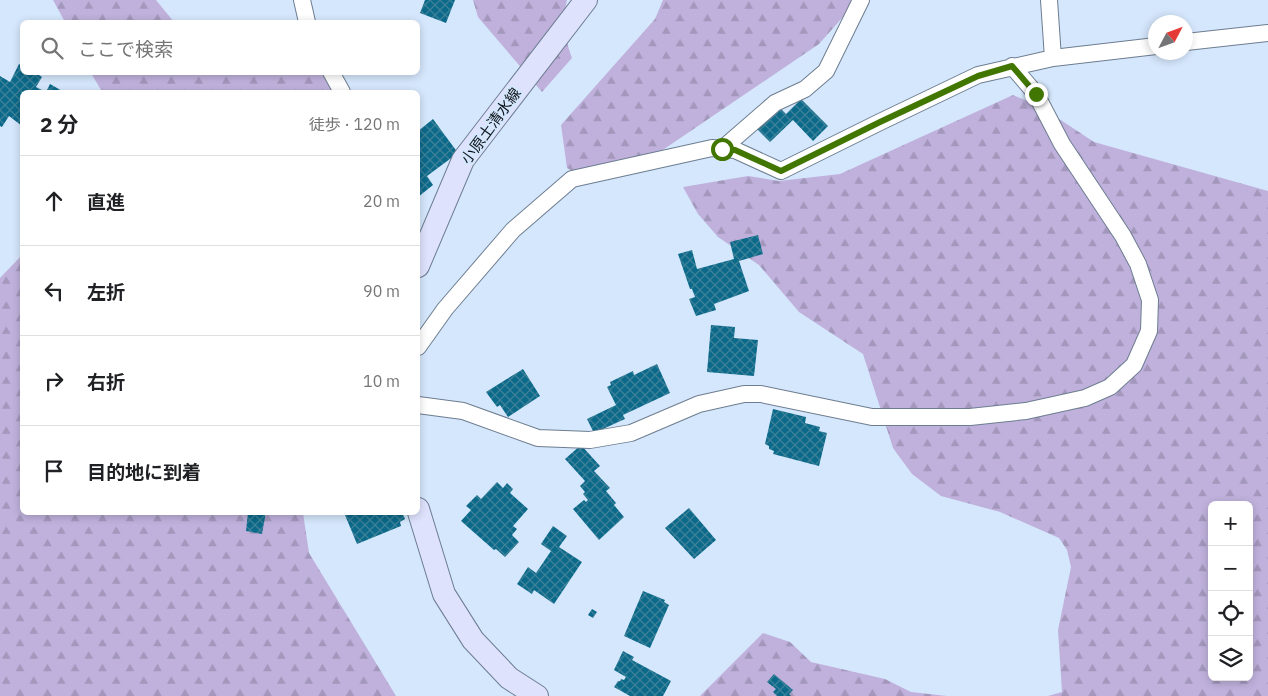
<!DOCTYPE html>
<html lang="ja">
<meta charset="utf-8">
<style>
body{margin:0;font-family:"IBM Plex Sans","Noto Sans JP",sans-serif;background:#f2f2f2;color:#202124}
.controls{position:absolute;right:15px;bottom:15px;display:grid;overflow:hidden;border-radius:8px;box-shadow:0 2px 8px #0003}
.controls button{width:45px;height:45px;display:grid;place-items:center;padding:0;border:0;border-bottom:1px solid #e0e0e0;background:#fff;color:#202124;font:25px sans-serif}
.compass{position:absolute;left:1148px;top:15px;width:45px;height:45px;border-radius:50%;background:#fff;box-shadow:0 2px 8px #0003;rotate:49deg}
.stop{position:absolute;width:15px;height:15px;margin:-11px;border:4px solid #417600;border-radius:50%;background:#fff}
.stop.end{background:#417600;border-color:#fff;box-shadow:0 1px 5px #0008}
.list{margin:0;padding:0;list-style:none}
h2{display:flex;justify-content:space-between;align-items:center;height:65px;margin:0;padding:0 20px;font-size:21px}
h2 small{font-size:16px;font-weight:400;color:#757577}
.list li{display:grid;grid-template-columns:32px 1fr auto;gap:15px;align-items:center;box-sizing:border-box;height:90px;padding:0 20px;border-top:1px solid #e0e0e0}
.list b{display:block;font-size:19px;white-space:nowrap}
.list em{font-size:16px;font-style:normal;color:#757577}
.icon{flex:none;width:28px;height:28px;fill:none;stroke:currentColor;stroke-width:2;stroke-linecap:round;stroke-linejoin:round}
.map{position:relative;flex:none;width:1268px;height:696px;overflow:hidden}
.search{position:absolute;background:#fff;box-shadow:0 2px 8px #0003;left:20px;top:20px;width:400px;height:55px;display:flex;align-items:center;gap:12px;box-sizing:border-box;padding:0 18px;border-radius:8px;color:#757577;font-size:19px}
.panel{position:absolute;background:#fff;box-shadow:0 2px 8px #0003;left:20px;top:90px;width:400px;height:425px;border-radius:8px}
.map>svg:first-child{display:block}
.forest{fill:url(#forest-firs);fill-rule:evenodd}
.building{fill:url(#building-cross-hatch)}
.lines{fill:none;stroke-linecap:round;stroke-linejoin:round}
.minor-casing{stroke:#6d7d90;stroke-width:18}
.secondary-casing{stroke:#6d7d90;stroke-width:24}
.minor{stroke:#fff;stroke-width:16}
.secondary{stroke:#dee2fc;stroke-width:22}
.route{stroke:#417600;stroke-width:6}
.labels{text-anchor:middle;stroke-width:4.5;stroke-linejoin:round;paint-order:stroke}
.street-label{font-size:15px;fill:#0c1219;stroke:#d5e7fc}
</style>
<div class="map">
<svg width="1268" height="696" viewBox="0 0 1268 696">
<defs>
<pattern id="forest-firs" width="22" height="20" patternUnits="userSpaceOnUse" patternTransform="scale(1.25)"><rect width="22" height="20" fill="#bfb1dc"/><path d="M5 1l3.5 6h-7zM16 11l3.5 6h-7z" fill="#a397bc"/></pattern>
<pattern id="building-cross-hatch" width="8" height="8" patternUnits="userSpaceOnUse" patternTransform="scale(1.25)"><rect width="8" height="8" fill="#0b6989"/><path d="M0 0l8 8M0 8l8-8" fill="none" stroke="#3e8198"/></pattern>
</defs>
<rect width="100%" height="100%" fill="#d5e7fc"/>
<!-- forest -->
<path class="forest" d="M 53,0 L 156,0 L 174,22 L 187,22 L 65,22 Z
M 473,0 L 567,0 C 562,19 565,40 572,58 L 542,92 L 478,17 Z
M 663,0 L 858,0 L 819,44 L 645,162 L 589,180 L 567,168 L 561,125 L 655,19 Z
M 91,73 L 332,73 L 344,92 L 100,92 L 101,90 Z
M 1013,95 L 1041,107 L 1094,142 L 1268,191 L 1268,696 L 1048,696 L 1062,692 L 1058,630 L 1071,567 L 1067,550 L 1059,538 L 1000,512 L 941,496 L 912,474 L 893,448 L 863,354 L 799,312 L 759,265 L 718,237 L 698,214 L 683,187 L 748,176 L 779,181 L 840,174 ZM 1212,505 L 1249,505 L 1249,677 L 1212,677 Z
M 22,255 L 22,512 L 303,513 L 309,553 L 396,696 L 0,696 L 0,278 Z
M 763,633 L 790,642 L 811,662 L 885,679 L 911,692 L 947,696 L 700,696 Z"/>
<!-- building -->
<path class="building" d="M 425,0 L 455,0 L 446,23 L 420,13 Z
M 19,64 L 22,66 L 22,72 L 34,72 L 42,77 L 36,87 L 46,92 L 22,92 L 22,126 L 9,116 L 2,127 L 0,126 L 0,76 L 10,82 Z
M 50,84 L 64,92 L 46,92 Z
M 801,99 L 828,126 L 813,141 L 793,120 L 770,142 L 756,128 L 779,107 L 786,114 Z
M 433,119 L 458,153 L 427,176 L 433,185 L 418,197 L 418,131 Z
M 758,235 L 763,254 L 739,261 L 749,291 L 714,304 L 716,310 L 696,316 L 689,299 L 695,297 L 692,289 L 690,289 L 678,254 L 692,250 L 697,269 L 734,259 L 730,242 Z
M 711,325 L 735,327 L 734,338 L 758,340 L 754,376 L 707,372 Z
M 657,364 L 670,393 L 623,415 L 625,419 L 594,433 L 587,419 L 616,405 L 607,387 L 611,385 L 610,382 L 633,371 L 634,375 Z
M 523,369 L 540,396 L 508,417 L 500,405 L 497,407 L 486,392 Z
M 773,409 L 806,417 L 805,423 L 820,427 L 819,431 L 827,433 L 819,466 L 773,454 L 774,451 L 769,449 L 769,446 L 765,444 Z
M 581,445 L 600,466 L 594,471 L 610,488 L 606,491 L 616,503 L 614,505 L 624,517 L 599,540 L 573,509 L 584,500 L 586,502 L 588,500 L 583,494 L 585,492 L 580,486 L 585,481 L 565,459 Z
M 497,482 L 503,488 L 507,483 L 513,489 L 510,493 L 528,509 L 513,526 L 517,529 L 512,535 L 519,542 L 505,557 L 496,549 L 494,550 L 461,521 L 471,510 L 466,506 L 477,495 L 481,499 Z
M 689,508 L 716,540 L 694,559 L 665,528 Z
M 248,512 L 266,512 L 262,534 L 246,531 Z
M 350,512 L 402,512 L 405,519 L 400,522 L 401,526 L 357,544 L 345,515 Z
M 553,526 L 567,536 L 559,547 L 582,562 L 554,604 L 534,590 L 532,594 L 517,584 L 528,567 L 536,573 L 551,551 L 541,544 Z
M 643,591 L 665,600 L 664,602 L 669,605 L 650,648 L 624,636 Z
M 592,609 L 597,612 L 593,618 L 588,615 Z
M 623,651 L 634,657 L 632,660 L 671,681 L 663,696 L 630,696 L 614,687 L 618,681 L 620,681 L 621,679 L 624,680 L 626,677 L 614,670 Z
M 774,674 L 793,690 L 789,694 L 791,696 L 777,696 L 773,692 L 776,689 L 767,682 Z"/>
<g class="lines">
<!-- minor casing -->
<g class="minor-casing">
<path id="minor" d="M 302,0 L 307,22
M 1049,0 L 1053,58
M 1186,42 L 1268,33
M 331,72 L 342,92
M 722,149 L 775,103 L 805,89 L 826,71 L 861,0
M 418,347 L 445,309 L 513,230 L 572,179 L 712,148 L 735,150 L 781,171 L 880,122 L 978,75 L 1053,58 L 1156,46
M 418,405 L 463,411 L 538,438 L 590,440 L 631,433 L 699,404 L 744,394 L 761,394 L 872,417 L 970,417 L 1026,411 L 1085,398 L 1110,387 L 1134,365 L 1149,331 L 1150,300 L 1138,264 L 1123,236 L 1062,144 L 1036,94 L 1012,66"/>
</g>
<!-- secondary casing -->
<g class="secondary-casing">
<path id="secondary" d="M 418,266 L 463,160 L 586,0
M 418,509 L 444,594 L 473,640 L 509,678 L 537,696"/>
</g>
<!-- minor -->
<use href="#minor" class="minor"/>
<!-- secondary -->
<use href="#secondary" class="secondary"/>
</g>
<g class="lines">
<!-- route -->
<path class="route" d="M 722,149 L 735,150 L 781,171 L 880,122 L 978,76 L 1012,66 L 1036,94"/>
</g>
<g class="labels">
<!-- street labels -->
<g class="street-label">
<text transform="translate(491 126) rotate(-54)" y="5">小原土清水線</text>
</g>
</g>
</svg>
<div class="controls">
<button>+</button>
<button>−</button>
<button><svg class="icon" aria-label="locate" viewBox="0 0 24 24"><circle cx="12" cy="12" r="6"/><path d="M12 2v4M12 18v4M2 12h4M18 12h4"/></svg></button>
<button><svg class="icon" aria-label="layers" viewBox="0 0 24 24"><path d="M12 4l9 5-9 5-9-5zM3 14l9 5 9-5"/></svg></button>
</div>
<svg class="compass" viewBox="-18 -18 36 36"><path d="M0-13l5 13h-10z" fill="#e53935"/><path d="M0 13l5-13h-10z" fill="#757577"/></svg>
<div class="stop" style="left:722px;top:149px"></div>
<div class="stop end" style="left:1036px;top:94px"></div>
<div class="search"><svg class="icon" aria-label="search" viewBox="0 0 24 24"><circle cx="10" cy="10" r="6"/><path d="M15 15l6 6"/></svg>ここで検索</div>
<section class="panel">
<h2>2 分<small>徒歩 · 120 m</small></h2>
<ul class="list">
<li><svg class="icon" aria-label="ahead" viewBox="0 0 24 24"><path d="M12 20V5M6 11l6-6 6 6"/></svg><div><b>直進</b></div><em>20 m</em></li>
<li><svg class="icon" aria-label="left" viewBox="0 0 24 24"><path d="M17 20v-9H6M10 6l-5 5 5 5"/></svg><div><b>左折</b></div><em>90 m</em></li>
<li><svg class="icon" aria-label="right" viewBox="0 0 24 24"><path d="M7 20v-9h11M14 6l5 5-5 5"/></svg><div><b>右折</b></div><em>10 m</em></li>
<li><svg class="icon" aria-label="arrive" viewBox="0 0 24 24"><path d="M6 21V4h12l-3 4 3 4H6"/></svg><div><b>目的地に到着</b></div></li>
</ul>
</section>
</div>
